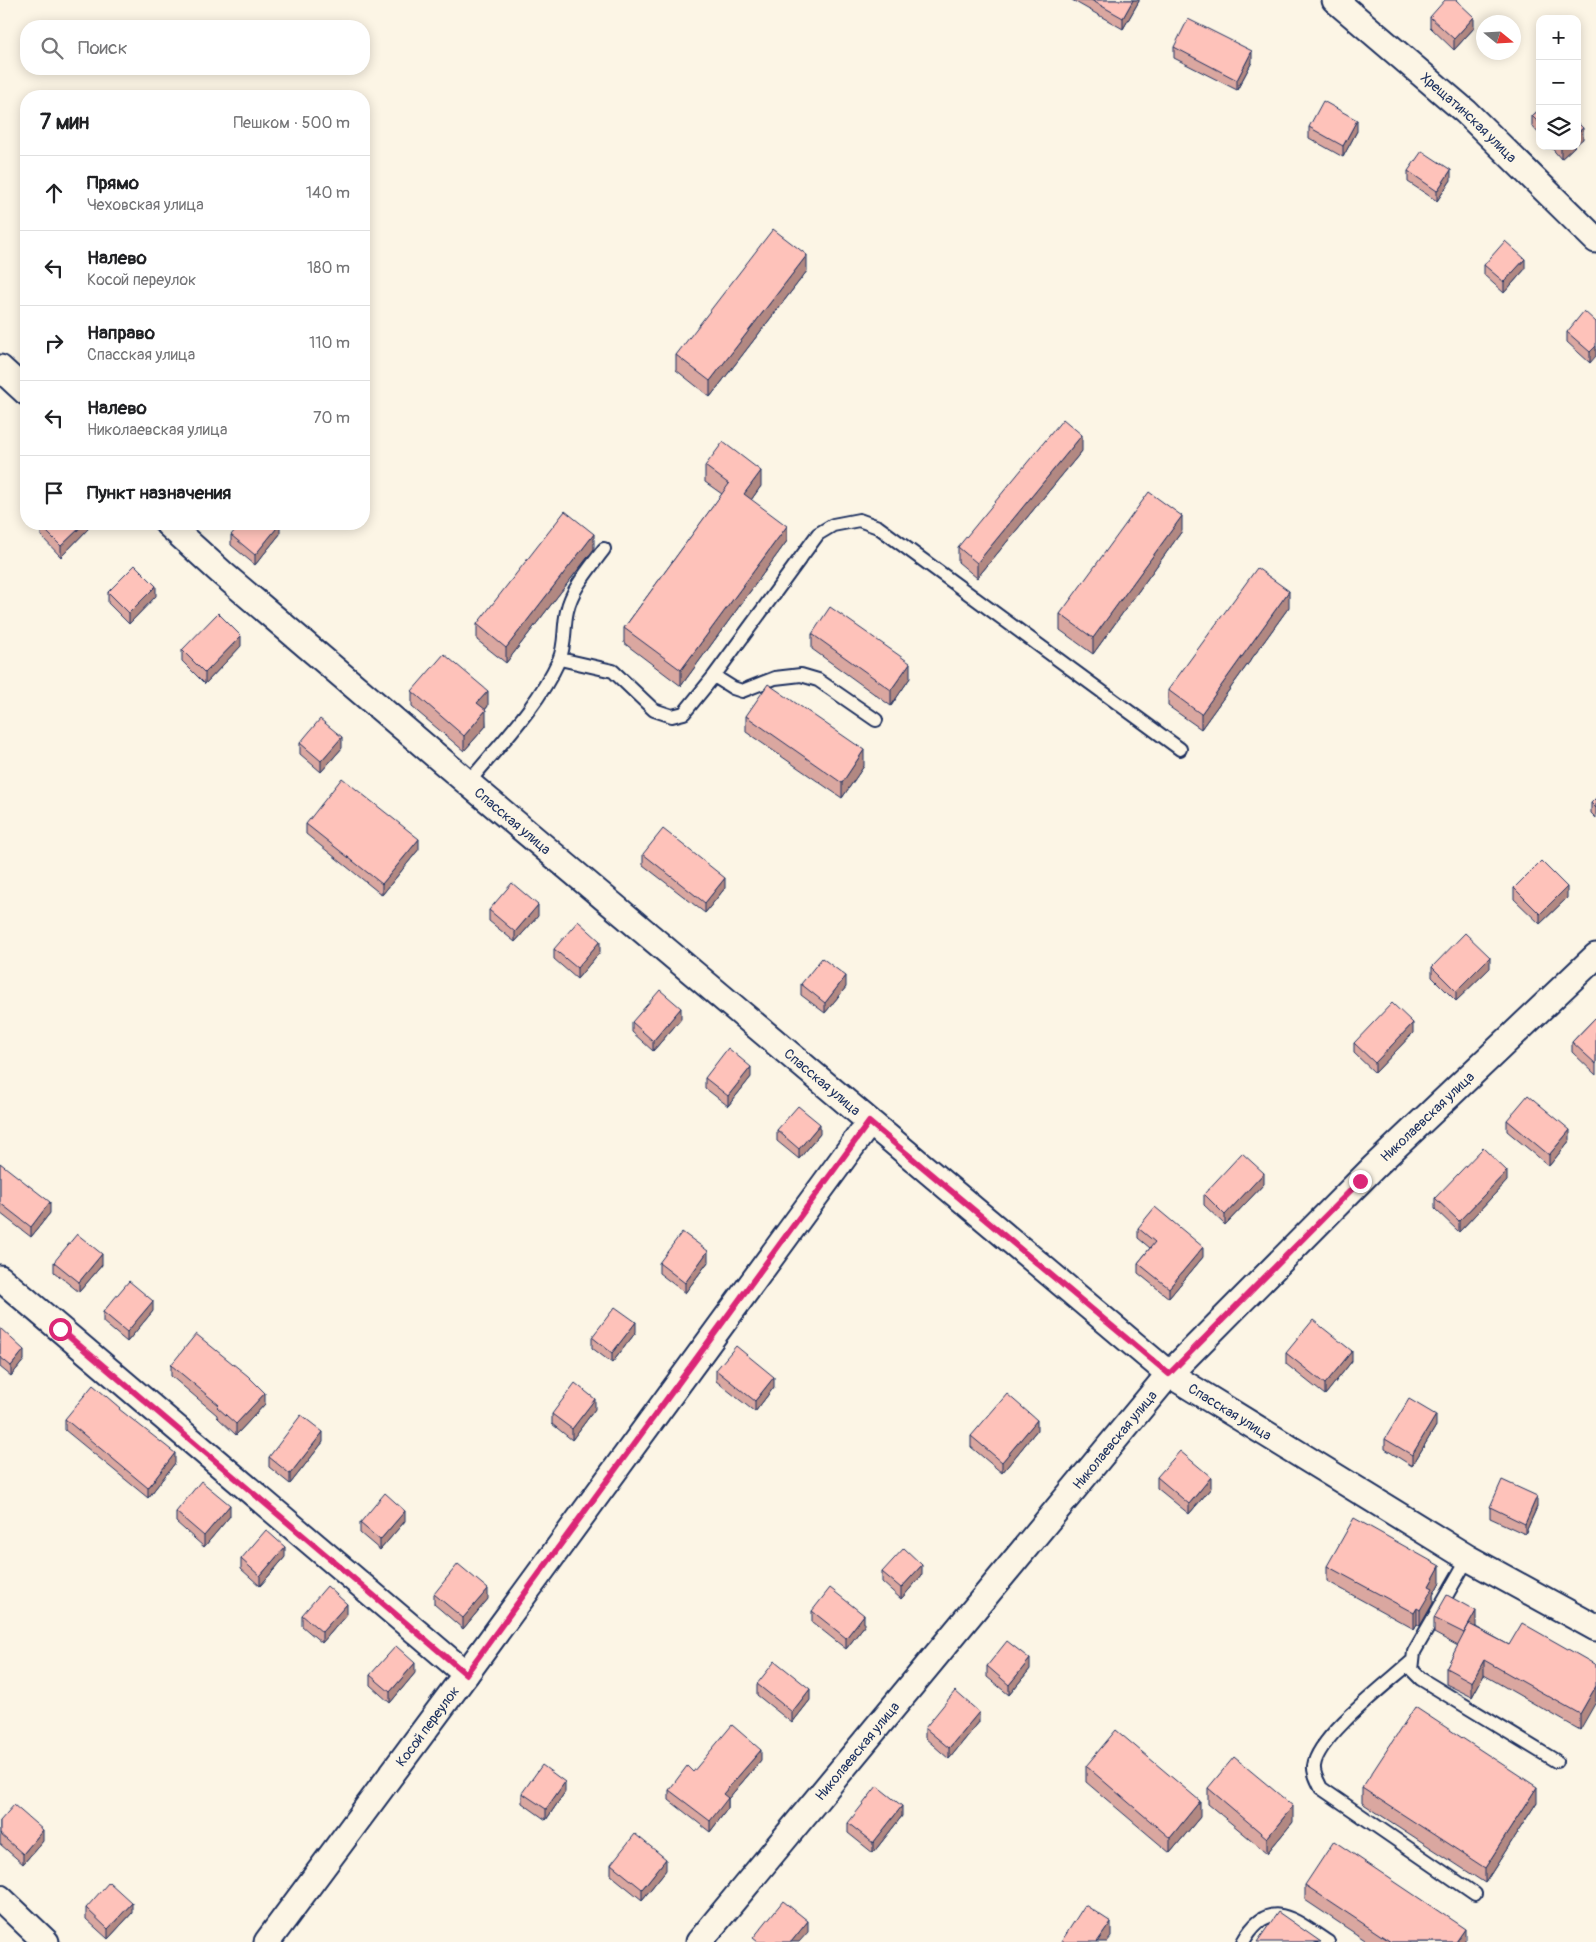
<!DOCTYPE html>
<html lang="ru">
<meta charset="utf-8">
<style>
body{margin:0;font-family:Pangolin,sans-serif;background:#f6f6f6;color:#202124}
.controls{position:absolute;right:15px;top:15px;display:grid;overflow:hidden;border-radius:10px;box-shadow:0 2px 12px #0003}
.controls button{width:45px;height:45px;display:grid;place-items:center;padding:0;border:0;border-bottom:1px solid #e0e0e0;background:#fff;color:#202124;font:25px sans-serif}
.compass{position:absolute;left:1476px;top:15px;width:45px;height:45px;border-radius:50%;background:#fff;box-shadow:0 2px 12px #0003;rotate:108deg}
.stop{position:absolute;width:15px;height:15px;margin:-11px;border:4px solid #db2777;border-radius:50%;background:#fff}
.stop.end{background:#db2777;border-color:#fff;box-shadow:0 1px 5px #0008}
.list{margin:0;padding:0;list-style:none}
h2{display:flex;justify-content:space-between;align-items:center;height:65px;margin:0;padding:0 20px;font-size:21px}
h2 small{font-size:16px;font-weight:400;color:#757577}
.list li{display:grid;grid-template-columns:32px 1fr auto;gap:15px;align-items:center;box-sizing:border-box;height:75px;padding:0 20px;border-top:1px solid #e0e0e0}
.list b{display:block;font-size:19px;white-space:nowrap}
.list p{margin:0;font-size:16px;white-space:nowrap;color:#757577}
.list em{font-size:16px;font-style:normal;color:#757577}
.icon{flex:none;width:28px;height:28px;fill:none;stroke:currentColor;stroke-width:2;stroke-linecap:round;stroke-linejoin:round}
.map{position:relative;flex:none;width:1596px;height:1942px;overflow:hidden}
.search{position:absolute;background:#fff;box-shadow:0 2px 12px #0003;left:20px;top:20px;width:350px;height:55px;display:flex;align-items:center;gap:12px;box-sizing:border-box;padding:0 18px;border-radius:20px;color:#757577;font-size:19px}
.panel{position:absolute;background:#fff;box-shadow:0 2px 12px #0003;left:20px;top:90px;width:350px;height:440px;border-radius:20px}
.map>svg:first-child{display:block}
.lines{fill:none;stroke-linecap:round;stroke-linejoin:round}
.lane-casing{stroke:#1b2f5e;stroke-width:16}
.street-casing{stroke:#1b2f5e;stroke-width:29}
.lane{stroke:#fcf5e5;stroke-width:12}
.street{stroke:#fcf5e5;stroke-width:25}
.wall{fill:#daa7a0;stroke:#1b2f5e}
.shaded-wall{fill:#b28882;stroke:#1b2f5e}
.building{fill:#fec2ba;stroke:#1b2f5e}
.route{stroke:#db2777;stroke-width:6}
.labels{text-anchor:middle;stroke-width:4;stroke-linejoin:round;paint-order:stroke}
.street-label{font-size:14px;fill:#1b2f5e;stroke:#fcf5e5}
</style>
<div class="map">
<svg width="1596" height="1942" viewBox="0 0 1596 1942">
<rect width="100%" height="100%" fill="#fcf5e5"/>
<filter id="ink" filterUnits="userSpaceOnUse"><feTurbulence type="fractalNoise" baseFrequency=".02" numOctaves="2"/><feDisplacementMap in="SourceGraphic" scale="10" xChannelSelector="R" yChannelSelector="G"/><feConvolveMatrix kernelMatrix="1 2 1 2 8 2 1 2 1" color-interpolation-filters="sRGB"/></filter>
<g filter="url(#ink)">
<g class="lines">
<!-- lane casing -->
<g class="lane-casing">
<path id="lane" d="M 560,659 L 613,671 L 654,710 L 672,716 L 684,713 L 714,676 L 818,534 L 833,525 L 859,520 L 878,527 L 1180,749
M 714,676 L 733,688 L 742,691 L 775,678 L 801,675 L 818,680 L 876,720
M 468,783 C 500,744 538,706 559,660 C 566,645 563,628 567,611 C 572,588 590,568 604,549
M 1468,1558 L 1414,1652 L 1412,1670 L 1421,1679 L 1556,1761
M 1411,1662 C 1389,1682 1317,1737 1314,1766 C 1313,1774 1318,1781 1321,1788 L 1475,1894
M 1243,1942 C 1269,1895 1294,1920 1328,1942"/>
</g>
<!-- street casing -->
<g class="street-casing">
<g id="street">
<path id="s1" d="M 1335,0 L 1466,112 L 1596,240"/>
<path d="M 0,368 L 26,392"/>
<path id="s2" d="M 168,524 L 223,574 L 468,783 L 1169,1374 L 1468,1558 L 1596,1628"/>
<path d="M 0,1278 L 466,1674"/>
<path d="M 0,1898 L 46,1942"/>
<path id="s3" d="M 267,1942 L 466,1674 L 869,1123"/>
<path id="s4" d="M 699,1942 L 1169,1374 L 1374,1167 L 1596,956"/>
</g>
</g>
<!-- lane -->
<use href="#lane" class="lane"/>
<!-- street -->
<use href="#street" class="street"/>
</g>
<!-- wall -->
<path class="wall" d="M 1072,0 L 1139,0 L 1139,1 L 1123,29 Z
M 1430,17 L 1474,28 L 1454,50 L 1430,27 Z
M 1174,47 L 1252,62 L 1237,90 L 1174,58 Z
M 1540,109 L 1540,135 L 1532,126 L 1532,116 Z
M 1309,127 L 1357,131 L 1343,157 L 1309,138 Z
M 1550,146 L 1575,146 L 1561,159 Z
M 1408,171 L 1451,180 L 1437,201 L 1408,182 Z
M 1484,265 L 1525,269 L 1504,293 L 1484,275 Z
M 807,271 L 710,397 L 676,370 L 676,355 Z
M 1596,322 L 1590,363 L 1567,342 L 1567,332 Z
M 26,344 L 26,357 L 25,356 L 25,345 Z
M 1082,451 L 977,578 L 958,562 L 958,547 Z
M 705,466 L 761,486 L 751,500 L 787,541 L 681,686 L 624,643 L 624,628 L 722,494 L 705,482 Z
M 88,524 L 88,529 L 61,557 L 41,536 L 41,526 Z
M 1182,531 L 1093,654 L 1060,630 L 1060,614 Z
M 280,534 L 255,565 L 231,545 L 231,535 Z
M 594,549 L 506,663 L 477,640 L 477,624 Z
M 108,592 L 156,596 L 129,624 L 108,603 Z
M 1289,607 L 1201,729 L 1168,706 L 1168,690 Z
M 812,634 L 910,678 L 891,706 L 812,649 Z
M 241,646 L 205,684 L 182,661 L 182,650 Z
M 412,691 L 488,706 L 485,710 L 486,726 L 464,751 L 412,707 Z
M 746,716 L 864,766 L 842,798 L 746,732 Z
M 300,743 L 342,748 L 321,772 L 300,754 Z
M 1596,798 L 1596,818 L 1591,813 L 1591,803 Z
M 306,824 L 419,849 L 382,895 L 306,834 Z
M 643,854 L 725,888 L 705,913 L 643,865 Z
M 1514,888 L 1567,898 L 1540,924 L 1514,899 Z
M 489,910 L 538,916 L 515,942 L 489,921 Z
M 554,949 L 600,952 L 577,979 L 554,959 Z
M 1432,967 L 1490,968 L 1456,1001 L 1432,977 Z
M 801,984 L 846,987 L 825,1013 L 801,995 Z
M 1596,1017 L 1596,1075 L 1572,1052 L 1572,1042 Z
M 681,1019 L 653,1051 L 632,1032 L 632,1022 Z
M 1413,1033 L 1375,1073 L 1354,1053 L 1354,1043 Z
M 751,1077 L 728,1106 L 705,1088 L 705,1078 Z
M 1507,1120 L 1570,1140 L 1549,1166 L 1507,1131 Z
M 777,1130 L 820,1134 L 799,1159 L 777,1141 Z
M 0,1163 L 50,1213 L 31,1237 L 0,1213 Z
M 1507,1181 L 1459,1232 L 1435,1209 L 1435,1198 Z
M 1264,1184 L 1225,1225 L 1204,1205 L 1204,1194 Z
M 1138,1228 L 1203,1257 L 1169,1298 L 1138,1273 L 1138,1263 L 1150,1248 L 1138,1238 Z
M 54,1262 L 102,1265 L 79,1292 L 54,1272 Z
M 708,1262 L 685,1293 L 659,1273 L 659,1263 Z
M 153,1311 L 127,1342 L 103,1322 L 103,1312 Z
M 0,1328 L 24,1360 L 11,1376 L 0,1367 Z
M 636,1332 L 612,1363 L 592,1348 L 592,1337 Z
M 1286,1353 L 1352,1361 L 1325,1395 L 1286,1364 Z
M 171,1365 L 265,1404 L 236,1435 L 217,1417 L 217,1415 L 171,1376 Z
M 716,1370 L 774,1387 L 755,1412 L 716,1381 Z
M 595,1409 L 572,1440 L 552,1424 L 552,1414 Z
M 65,1419 L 175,1463 L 148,1498 L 65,1430 Z
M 1436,1426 L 1412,1466 L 1385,1449 L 1385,1439 Z
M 1037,1430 L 1002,1473 L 971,1447 L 971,1436 Z
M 323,1442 L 290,1484 L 269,1467 L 269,1457 Z
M 1157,1477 L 1211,1488 L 1189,1514 L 1157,1488 Z
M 1490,1507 L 1537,1507 L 1525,1534 L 1490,1518 Z
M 176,1512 L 230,1516 L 204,1547 L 176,1522 Z
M 405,1521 L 380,1550 L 360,1533 L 360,1523 Z
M 285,1557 L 260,1586 L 241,1569 L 241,1559 Z
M 1327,1566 L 1440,1582 L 1433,1595 L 1433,1603 L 1420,1626 L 1417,1624 L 1414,1629 L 1327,1581 Z
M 882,1572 L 922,1575 L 901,1599 L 882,1582 Z
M 434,1594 L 488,1599 L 463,1629 L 434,1604 Z
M 812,1611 L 864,1626 L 846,1649 L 812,1622 Z
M 347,1614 L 322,1643 L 302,1626 L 302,1615 Z
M 1434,1618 L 1476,1626 L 1476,1627 L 1509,1645 L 1596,1665 L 1580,1730 L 1484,1675 L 1472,1697 L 1446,1684 L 1446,1668 L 1458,1646 L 1434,1633 Z
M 987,1666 L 1030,1669 L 1009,1695 L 987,1677 Z
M 415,1673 L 390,1703 L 370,1685 L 370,1675 Z
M 757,1684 L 810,1700 L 792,1723 L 757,1695 Z
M 979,1722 L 949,1759 L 925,1738 L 925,1728 Z
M 761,1760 L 728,1799 L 728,1808 L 710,1832 L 669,1800 L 669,1790 L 693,1772 Z
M 1086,1766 L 1200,1817 L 1170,1853 L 1086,1782 Z
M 1208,1788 L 1293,1822 L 1267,1853 L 1208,1804 Z
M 1362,1788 L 1537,1802 L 1485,1883 L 1362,1803 Z
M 565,1792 L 546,1820 L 522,1803 L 522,1793 Z
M 902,1816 L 873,1853 L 848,1833 L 848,1823 Z
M 0,1821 L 43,1841 L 23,1864 L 0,1844 Z
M 611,1864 L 666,1870 L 642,1900 L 611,1875 Z
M 1305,1885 L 1465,1942 L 1368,1942 L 1305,1900 Z
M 86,1908 L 132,1913 L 108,1939 L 86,1919 Z"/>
<!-- shaded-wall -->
<path class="shaded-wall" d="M 1133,0 L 1139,0 L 1139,1 L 1123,29 L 1123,18 Z
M 1474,17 L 1474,28 L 1454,50 L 1454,39 Z
M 1252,51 L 1252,62 L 1237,90 L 1237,80 Z
M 1357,120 L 1357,131 L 1343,157 L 1343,146 Z
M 1583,128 L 1583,139 L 1577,144 L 1577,133 Z
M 1563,146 L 1575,146 L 1561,159 L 1561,148 Z
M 1451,170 L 1451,180 L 1437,201 L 1437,191 Z
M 807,255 L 807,271 L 710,397 L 710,381 Z
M 1525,259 L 1525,269 L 1504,293 L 1504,282 Z
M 1596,346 L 1596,356 L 1590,363 L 1590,352 Z
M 1082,435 L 1082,451 L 977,578 L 977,563 Z
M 761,471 L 761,486 L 744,510 L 744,494 Z
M 1182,516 L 1182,531 L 1093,654 L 1093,638 Z
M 84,524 L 88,524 L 88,529 L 61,557 L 61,546 Z
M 280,524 L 280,534 L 255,565 L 255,555 Z
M 787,526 L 787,541 L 681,686 L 681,670 Z
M 594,534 L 594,549 L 506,663 L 506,648 Z
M 156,586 L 156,596 L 129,624 L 129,613 Z
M 1289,591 L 1289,607 L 1201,729 L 1201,714 Z
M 241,636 L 241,646 L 205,684 L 205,673 Z
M 910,663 L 910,678 L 891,706 L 891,690 Z
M 488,691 L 488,706 L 477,719 L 477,703 Z
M 486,710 L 486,726 L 464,751 L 464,736 Z
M 342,737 L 342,748 L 321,772 L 321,761 Z
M 864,750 L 864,766 L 842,798 L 842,783 Z
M 419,839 L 419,849 L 382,895 L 382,884 Z
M 725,878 L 725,888 L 705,913 L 705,903 Z
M 1567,887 L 1567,898 L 1540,924 L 1540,914 Z
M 538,905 L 538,916 L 515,942 L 515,932 Z
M 600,941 L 600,952 L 577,979 L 577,968 Z
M 1490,957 L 1490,968 L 1456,1001 L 1456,991 Z
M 846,976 L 846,987 L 825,1013 L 825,1003 Z
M 681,1008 L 681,1019 L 653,1051 L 653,1041 Z
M 1413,1023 L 1413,1033 L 1375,1073 L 1375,1063 Z
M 751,1067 L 751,1077 L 728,1106 L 728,1096 Z
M 820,1124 L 820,1134 L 799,1159 L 799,1149 Z
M 1570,1130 L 1570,1140 L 1549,1166 L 1549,1155 Z
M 1507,1171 L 1507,1181 L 1459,1232 L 1459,1221 Z
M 1264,1173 L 1264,1184 L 1225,1225 L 1225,1215 Z
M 50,1202 L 50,1213 L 31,1237 L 31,1227 Z
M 1203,1247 L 1203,1257 L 1169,1298 L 1169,1288 Z
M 708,1251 L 708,1262 L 685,1293 L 685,1283 Z
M 102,1254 L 102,1265 L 79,1292 L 79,1282 Z
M 153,1301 L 153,1311 L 127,1342 L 127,1332 Z
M 636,1322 L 636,1332 L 612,1363 L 612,1353 Z
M 24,1350 L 24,1360 L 11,1376 L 11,1366 Z
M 1352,1351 L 1352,1361 L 1325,1395 L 1325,1384 Z
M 774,1377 L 774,1387 L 755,1412 L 755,1401 Z
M 265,1393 L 265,1404 L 236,1435 L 236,1424 Z
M 595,1399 L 595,1409 L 572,1440 L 572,1429 Z
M 1436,1415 L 1436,1426 L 1412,1466 L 1412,1455 Z
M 1037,1420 L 1037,1430 L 1002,1473 L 1002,1462 Z
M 323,1432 L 323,1442 L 290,1484 L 290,1474 Z
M 175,1453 L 175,1463 L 148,1498 L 148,1488 Z
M 1211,1477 L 1211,1488 L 1189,1514 L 1189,1504 Z
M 1537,1496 L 1537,1507 L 1525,1534 L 1525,1524 Z
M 230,1505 L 230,1516 L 204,1547 L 204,1536 Z
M 405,1511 L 405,1521 L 380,1550 L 380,1540 Z
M 285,1547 L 285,1557 L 260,1586 L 260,1576 Z
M 922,1565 L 922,1575 L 901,1599 L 901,1588 Z
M 1440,1566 L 1440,1582 L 1433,1595 L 1433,1603 L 1420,1626 L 1420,1610 L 1429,1586 Z
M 488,1589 L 488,1599 L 463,1629 L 463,1618 Z
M 347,1604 L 347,1614 L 322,1643 L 322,1632 Z
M 1417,1608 L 1417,1624 L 1414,1629 L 1414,1613 Z
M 1476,1611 L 1476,1626 L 1464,1649 L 1464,1633 Z
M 864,1615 L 864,1626 L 846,1649 L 846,1638 Z
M 1030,1659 L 1030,1669 L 1009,1695 L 1009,1685 Z
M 1484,1660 L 1484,1675 L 1472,1697 L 1472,1682 Z
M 415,1663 L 415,1673 L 390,1703 L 390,1692 Z
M 1596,1686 L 1596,1702 L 1580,1730 L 1580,1714 Z
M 810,1689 L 810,1700 L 792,1723 L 792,1712 Z
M 979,1712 L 979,1722 L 949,1759 L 949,1748 Z
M 761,1750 L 761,1760 L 728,1799 L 728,1808 L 710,1832 L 710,1821 L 723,1794 Z
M 565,1782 L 565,1792 L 546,1820 L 546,1809 Z
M 1537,1787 L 1537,1802 L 1485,1883 L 1485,1868 Z
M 1200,1801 L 1200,1817 L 1170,1853 L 1170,1838 Z
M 902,1806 L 902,1816 L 873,1853 L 873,1843 Z
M 1293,1806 L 1293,1822 L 1267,1853 L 1267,1838 Z
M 43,1830 L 43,1841 L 23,1864 L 23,1854 Z
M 666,1859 L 666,1870 L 642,1900 L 642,1889 Z
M 132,1903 L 132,1913 L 108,1939 L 108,1929 Z
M 808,1921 L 808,1932 L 799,1942 L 791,1942 Z
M 1111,1922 L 1111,1937 L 1107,1942 L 1097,1942 Z
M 1465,1929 L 1465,1942 L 1456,1942 Z"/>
<!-- building -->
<path class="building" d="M 1091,0 L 1133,0 L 1123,18 Z
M 1445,0 L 1456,0 L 1474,17 L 1454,39 L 1430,17 Z
M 1188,19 L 1252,51 L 1237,80 L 1174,47 Z
M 1323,101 L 1357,120 L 1343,146 L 1309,127 Z
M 1540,109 L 1540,124 L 1532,116 Z
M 1577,122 L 1583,128 L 1577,133 Z
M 1422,151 L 1451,170 L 1437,191 L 1408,171 Z
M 773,229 L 807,255 L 710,381 L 676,355 Z
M 1505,241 L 1525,259 L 1504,282 L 1484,265 Z
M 1584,311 L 1596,322 L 1596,346 L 1590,352 L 1567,332 Z
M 1063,419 L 1082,435 L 977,563 L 958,547 Z
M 723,442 L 761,471 L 744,494 L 787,526 L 681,670 L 624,628 L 729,484 L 705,466 Z
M 1149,492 L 1182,516 L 1093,638 L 1060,614 Z
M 565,511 L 594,534 L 506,648 L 477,624 Z
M 42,524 L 84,524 L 61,546 L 41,526 Z
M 240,524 L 280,524 L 255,555 L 231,535 Z
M 135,565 L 156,586 L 129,613 L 108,592 Z
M 1257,568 L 1289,591 L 1201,714 L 1168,690 Z
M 830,607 L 910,663 L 891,690 L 812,634 Z
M 218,613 L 241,636 L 205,673 L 182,650 Z
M 444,654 L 488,691 L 477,703 L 486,710 L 464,736 L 412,691 Z
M 768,684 L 864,750 L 842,783 L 746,716 Z
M 320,719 L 342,737 L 321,761 L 300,743 Z
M 342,778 L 419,839 L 382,884 L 306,824 Z
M 1596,798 L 1596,808 L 1591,803 Z
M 663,829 L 725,878 L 705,903 L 643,854 Z
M 1541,861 L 1567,887 L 1540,914 L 1514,888 Z
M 512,883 L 538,905 L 515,932 L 489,910 Z
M 578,921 L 600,941 L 577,968 L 554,949 Z
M 1465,933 L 1490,957 L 1456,991 L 1432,967 Z
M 822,958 L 846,976 L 825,1003 L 801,984 Z
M 660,990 L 681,1008 L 653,1041 L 632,1022 Z
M 1392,1003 L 1413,1023 L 1375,1063 L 1354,1043 Z
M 1596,1017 L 1596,1064 L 1572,1042 Z
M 728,1048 L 751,1067 L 728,1096 L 705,1078 Z
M 1528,1095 L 1570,1130 L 1549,1155 L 1507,1120 Z
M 798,1106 L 820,1124 L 799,1149 L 777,1130 Z
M 1483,1148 L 1507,1171 L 1459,1221 L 1435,1198 Z
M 1242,1153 L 1264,1173 L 1225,1215 L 1204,1194 Z
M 0,1163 L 50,1202 L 31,1227 L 0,1203 Z
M 1155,1207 L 1203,1247 L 1169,1288 L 1138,1263 L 1155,1242 L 1138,1228 Z
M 682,1232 L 708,1251 L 685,1283 L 659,1263 Z
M 77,1234 L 102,1254 L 79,1282 L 54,1262 Z
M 129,1281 L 153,1301 L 127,1332 L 103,1312 Z
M 615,1307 L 636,1322 L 612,1353 L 592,1337 Z
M 1313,1320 L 1352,1351 L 1325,1384 L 1286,1353 Z
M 0,1328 L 24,1350 L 11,1366 L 0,1357 Z
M 196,1334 L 248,1376 L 265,1393 L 236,1424 L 217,1407 L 219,1405 L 171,1365 Z
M 736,1346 L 774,1377 L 755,1401 L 716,1370 Z
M 575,1383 L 595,1399 L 572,1429 L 552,1414 Z
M 93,1385 L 120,1408 L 119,1409 L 175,1453 L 148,1488 L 65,1419 Z
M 1007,1394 L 1037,1420 L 1002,1462 L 971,1436 Z
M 1409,1399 L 1436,1415 L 1412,1455 L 1385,1439 Z
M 301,1415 L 323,1432 L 290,1474 L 269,1457 Z
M 1180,1451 L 1211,1477 L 1189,1504 L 1157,1477 Z
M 1502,1480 L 1537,1496 L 1525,1524 L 1490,1507 Z
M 201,1481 L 230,1505 L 204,1536 L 176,1512 Z
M 385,1493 L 405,1511 L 380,1540 L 360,1523 Z
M 1354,1518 L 1440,1566 L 1429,1586 L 1433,1588 L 1420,1610 L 1417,1608 L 1414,1613 L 1327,1566 Z
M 266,1530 L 285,1547 L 260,1576 L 241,1559 Z
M 904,1548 L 922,1565 L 901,1588 L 882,1572 Z
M 458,1564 L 488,1589 L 463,1618 L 434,1594 Z
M 327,1586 L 347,1604 L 322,1632 L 302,1615 Z
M 830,1588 L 864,1615 L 846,1638 L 812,1611 Z
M 1447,1595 L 1476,1611 L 1464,1633 L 1434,1618 Z
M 1522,1623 L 1596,1665 L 1596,1686 L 1580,1714 L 1484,1660 L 1472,1682 L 1446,1668 L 1469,1624 L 1509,1645 Z
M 1007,1641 L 1030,1659 L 1009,1685 L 987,1666 Z
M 396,1646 L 415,1663 L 390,1692 L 370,1675 Z
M 775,1661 L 810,1689 L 792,1712 L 757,1684 Z
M 955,1691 L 979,1712 L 949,1748 L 925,1728 Z
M 1415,1707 L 1537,1787 L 1485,1868 L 1362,1788 Z
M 732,1725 L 761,1750 L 723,1794 L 728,1798 L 710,1821 L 669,1790 L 687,1766 L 693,1772 Z
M 1116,1730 L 1200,1801 L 1170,1838 L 1086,1766 Z
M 1234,1757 L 1293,1806 L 1267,1838 L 1208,1788 Z
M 542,1765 L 565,1782 L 546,1809 L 522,1793 Z
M 877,1786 L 902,1806 L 873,1843 L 848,1823 Z
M 14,1805 L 43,1830 L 23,1854 L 0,1834 L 0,1821 Z
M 635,1834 L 666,1859 L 642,1889 L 611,1864 Z
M 1334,1841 L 1465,1929 L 1456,1942 L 1391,1942 L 1305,1885 Z
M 109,1882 L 132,1903 L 108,1929 L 86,1908 Z
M 783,1901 L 808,1921 L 791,1942 L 758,1942 L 753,1938 Z
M 1085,1905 L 1111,1922 L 1097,1942 L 1061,1942 Z
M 1278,1912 L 1321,1942 L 1257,1942 Z"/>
</g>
<g class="lines" filter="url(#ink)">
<!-- route -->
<path class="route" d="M 60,1329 L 466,1674 L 869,1122 L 1169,1374 L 1360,1181"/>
</g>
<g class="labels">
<!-- street labels -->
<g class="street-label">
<text dy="5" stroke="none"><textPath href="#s1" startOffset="178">Хрещатинская улица</textPath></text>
<text dy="5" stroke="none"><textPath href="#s2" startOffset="455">Спасская улица</textPath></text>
<text dy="5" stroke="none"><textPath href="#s2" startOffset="860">Спасская улица</textPath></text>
<text dy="5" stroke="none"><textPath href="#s4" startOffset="1102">Николаевская улица</textPath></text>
<text dy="5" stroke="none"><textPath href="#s2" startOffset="1385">Спасская улица</textPath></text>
<text dy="5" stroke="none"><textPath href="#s4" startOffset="652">Николаевская улица</textPath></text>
<text dy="5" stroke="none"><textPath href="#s3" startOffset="269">Косой переулок</textPath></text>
<text dy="5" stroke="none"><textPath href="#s4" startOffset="248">Николаевская улица</textPath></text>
</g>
</g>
</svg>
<div class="controls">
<button>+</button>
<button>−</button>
<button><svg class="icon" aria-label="layers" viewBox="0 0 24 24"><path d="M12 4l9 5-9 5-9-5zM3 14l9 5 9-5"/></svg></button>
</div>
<svg class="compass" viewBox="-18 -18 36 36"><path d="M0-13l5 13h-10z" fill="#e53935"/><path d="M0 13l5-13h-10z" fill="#757577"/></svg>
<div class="stop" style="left:60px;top:1329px"></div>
<div class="stop end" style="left:1360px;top:1181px"></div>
<div class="search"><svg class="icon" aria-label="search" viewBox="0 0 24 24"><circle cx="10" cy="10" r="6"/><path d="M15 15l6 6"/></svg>Поиск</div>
<section class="panel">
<h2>7 мин<small>Пешком · 500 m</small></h2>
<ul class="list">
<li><svg class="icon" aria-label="ahead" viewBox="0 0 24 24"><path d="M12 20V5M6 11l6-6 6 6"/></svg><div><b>Прямо</b><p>Чеховская улица</p></div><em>140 m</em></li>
<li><svg class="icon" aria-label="left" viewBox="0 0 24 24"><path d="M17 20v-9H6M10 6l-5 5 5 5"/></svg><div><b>Налево</b><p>Косой переулок</p></div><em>180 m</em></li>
<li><svg class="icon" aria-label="right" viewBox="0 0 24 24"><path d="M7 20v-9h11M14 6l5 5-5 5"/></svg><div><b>Направо</b><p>Спасская улица</p></div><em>110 m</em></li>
<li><svg class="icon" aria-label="left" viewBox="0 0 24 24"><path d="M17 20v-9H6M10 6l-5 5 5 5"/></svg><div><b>Налево</b><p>Николаевская улица</p></div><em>70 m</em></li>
<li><svg class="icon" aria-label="arrive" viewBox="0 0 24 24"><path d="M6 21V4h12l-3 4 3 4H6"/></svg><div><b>Пункт назначения</b></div></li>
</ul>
</section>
</div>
